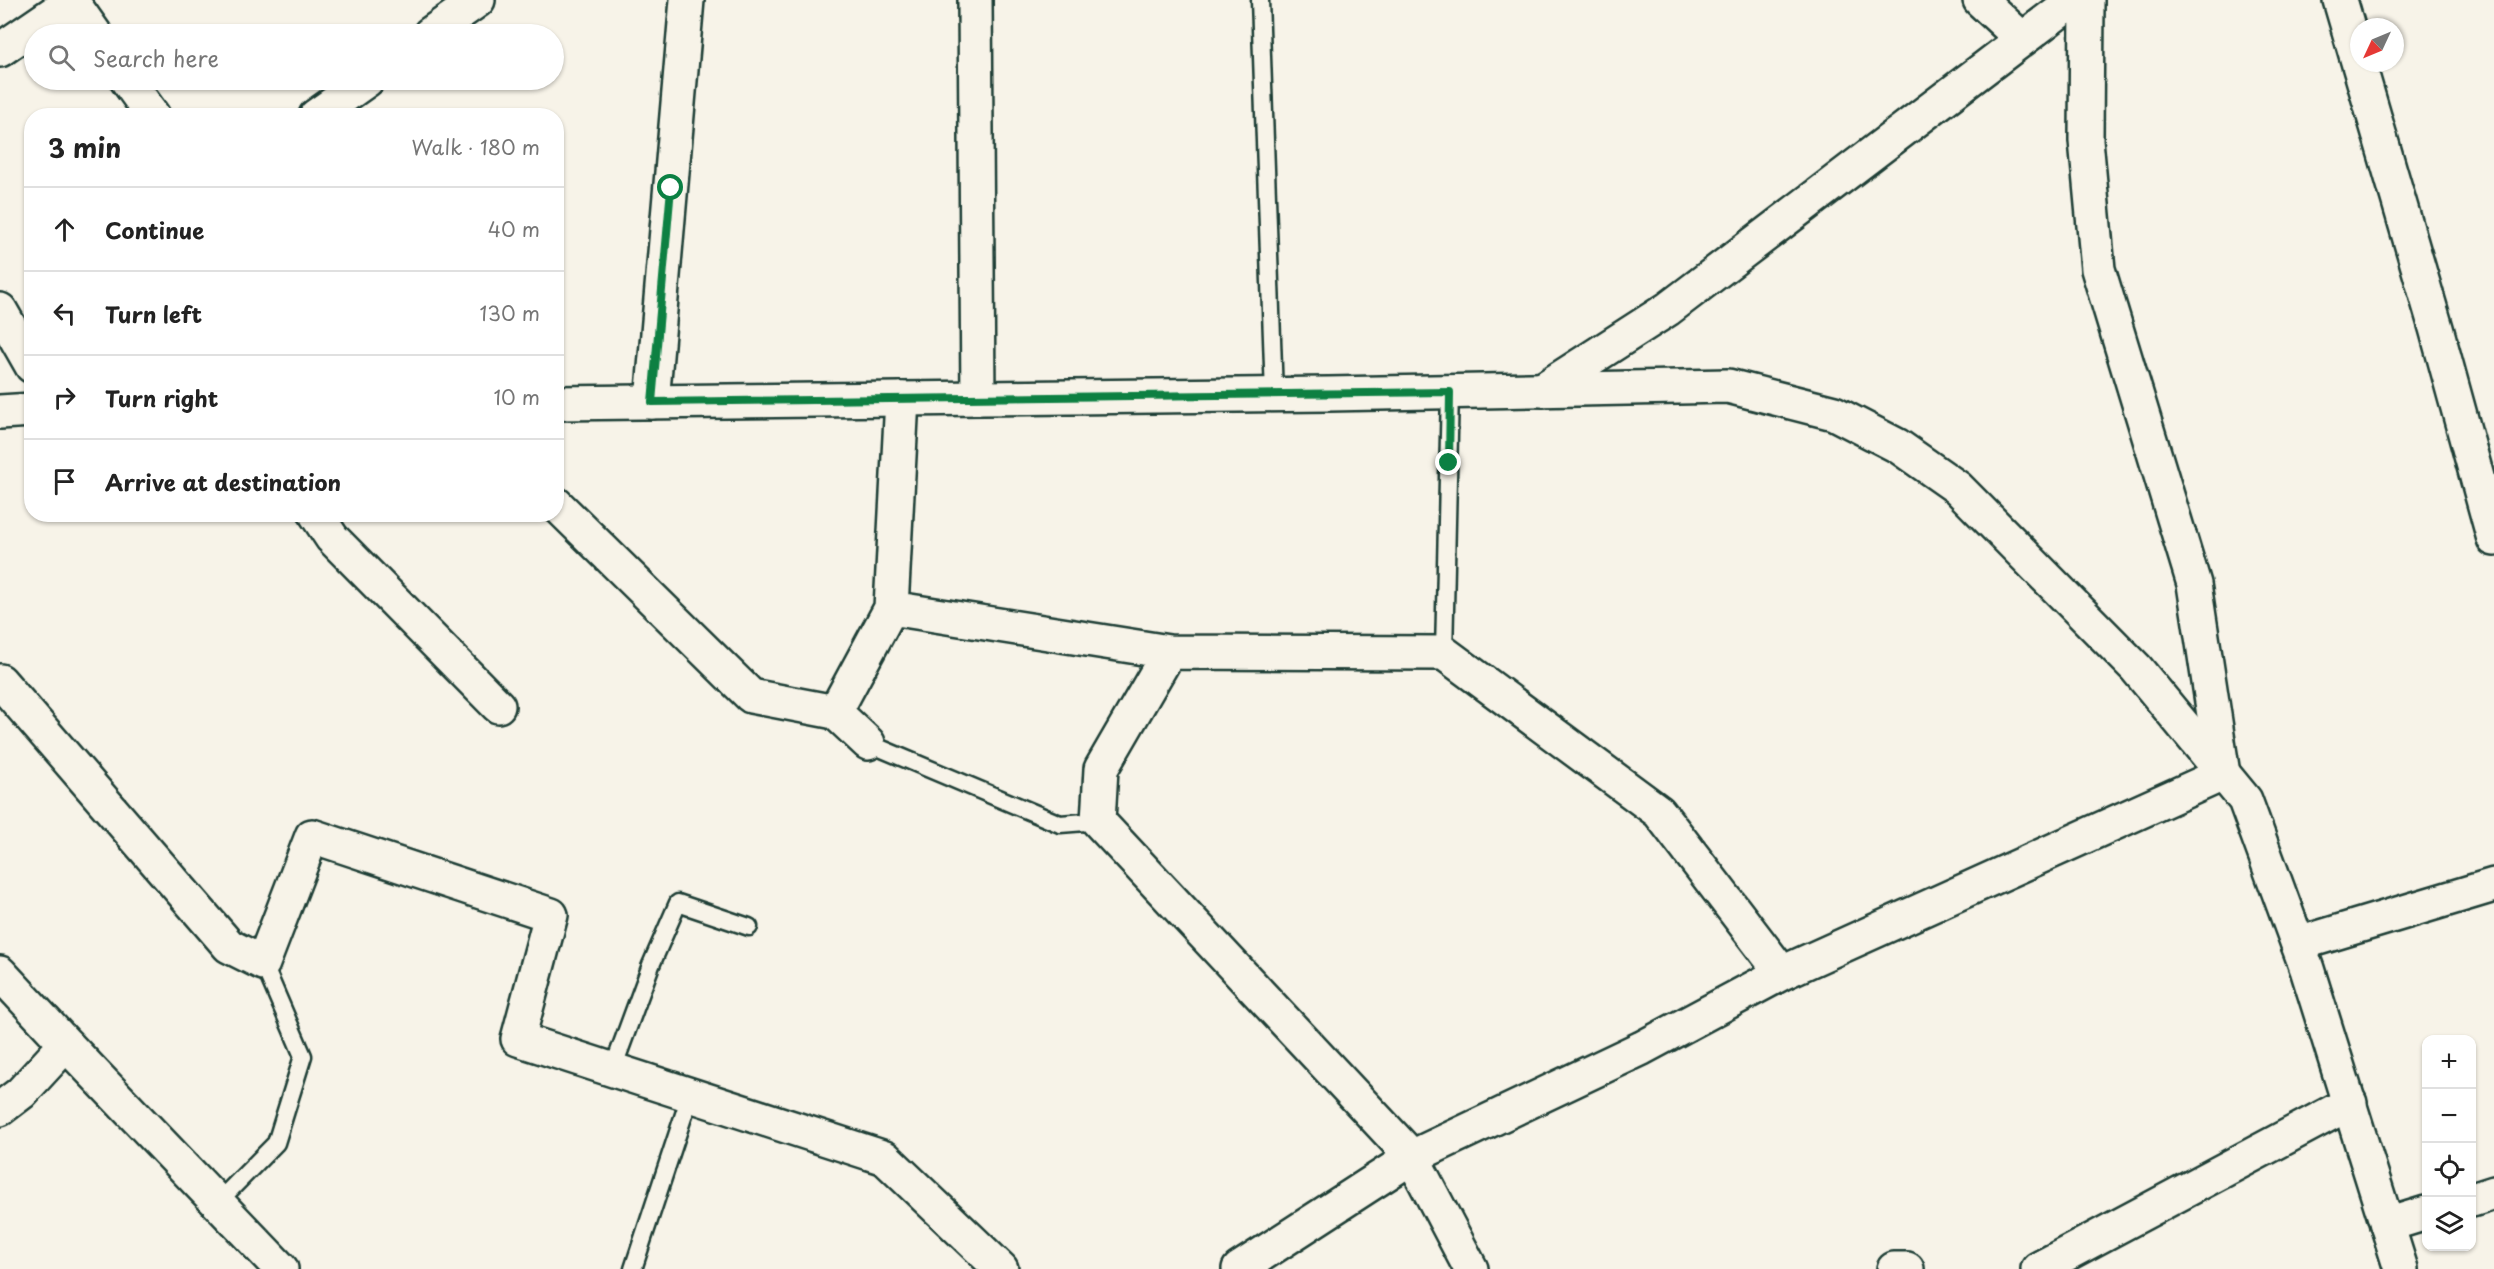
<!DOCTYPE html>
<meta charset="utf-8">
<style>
body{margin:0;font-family:"Playpen Sans",sans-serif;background:#f2f2f2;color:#222}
.controls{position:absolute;right:18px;bottom:18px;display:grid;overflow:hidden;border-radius:12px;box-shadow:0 2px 4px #0004}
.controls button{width:54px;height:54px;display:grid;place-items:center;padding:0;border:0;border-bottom:2px solid #e0e0e0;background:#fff;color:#222;font:30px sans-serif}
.compass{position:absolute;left:2350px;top:18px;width:54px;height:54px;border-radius:50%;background:#fff;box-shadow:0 2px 4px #0004;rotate:226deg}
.stop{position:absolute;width:18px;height:18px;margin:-14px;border:4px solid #0b8043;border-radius:50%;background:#fff}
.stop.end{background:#0b8043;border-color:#fff;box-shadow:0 2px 6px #0008}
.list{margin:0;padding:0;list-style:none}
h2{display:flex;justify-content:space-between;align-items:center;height:78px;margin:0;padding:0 24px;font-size:26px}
h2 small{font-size:20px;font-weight:400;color:#767676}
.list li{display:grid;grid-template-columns:39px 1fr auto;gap:18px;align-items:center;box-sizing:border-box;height:84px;padding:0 24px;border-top:2px solid #e0e0e0}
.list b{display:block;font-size:22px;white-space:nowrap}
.list em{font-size:20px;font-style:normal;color:#767676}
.icon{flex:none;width:33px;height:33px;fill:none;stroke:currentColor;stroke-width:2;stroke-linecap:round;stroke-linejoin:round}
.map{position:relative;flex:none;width:2494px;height:1269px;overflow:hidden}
.search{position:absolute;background:#fff;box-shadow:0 2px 4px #0004;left:24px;top:24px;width:540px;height:66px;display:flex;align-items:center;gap:15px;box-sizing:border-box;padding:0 21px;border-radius:33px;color:#767676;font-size:22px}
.panel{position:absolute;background:#fff;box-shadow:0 2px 4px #0004;left:24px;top:108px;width:540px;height:414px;border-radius:24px}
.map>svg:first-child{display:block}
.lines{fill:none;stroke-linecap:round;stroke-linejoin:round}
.service-casing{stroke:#1f3d34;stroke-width:21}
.minor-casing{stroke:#1f3d34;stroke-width:38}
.tertiary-casing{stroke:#1f3d34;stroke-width:38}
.service{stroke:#f7f3e8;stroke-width:16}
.minor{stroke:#f7f3e8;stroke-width:33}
.tertiary{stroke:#f7f3e8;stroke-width:33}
.route{stroke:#0b8043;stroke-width:8}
</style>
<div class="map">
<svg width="2494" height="1269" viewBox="0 0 2494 1269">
<rect width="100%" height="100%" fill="#f7f3e8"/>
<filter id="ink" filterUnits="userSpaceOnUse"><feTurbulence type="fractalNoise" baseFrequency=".0167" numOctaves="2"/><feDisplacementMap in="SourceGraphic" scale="12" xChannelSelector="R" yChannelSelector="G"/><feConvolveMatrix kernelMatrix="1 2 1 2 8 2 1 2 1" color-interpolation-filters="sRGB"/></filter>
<g filter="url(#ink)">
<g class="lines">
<!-- service casing -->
<g class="service-casing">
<path id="service" d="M 1260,0 L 1274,395
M 1444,653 L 1450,391
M 868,743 L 1060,824 L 1098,821
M 612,1071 L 651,965 L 678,903 L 749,927
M 217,1203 L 276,1143 L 303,1056 L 263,963
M 633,1269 L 690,1096"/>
</g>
<!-- minor casing -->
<g class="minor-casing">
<path id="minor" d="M 71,0 L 95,34
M 975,0 L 978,398
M 1980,0 L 2022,39
M 2340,0 L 2436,328 L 2494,539
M 430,34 L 478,0
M 0,50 L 73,0
M 127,80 L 153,116
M 316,116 L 367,80
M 0,310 L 32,366
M 1542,390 L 1668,309 L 2074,0
M 652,402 L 687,0
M 556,504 L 751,696 L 835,712 L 868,743
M 316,514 L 332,538 L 498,706
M 891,608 L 1169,652
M 0,681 L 229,946 L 263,963 L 312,836 L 551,915 L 518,1039 L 885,1158 L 1001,1269
M 835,712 L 891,608 L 902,399
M 2298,944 L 2494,885
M 0,973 L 66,1044
M 0,1109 L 21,1093 L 66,1044 L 281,1269
M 2472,1200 L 2494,1193
M 2387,1225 L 2426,1213
M 1239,1269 L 1412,1157 L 1642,1048 L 1782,973 L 2223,774 L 2194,584 L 2098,269 L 2086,140 L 2087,0
M 1471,1269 L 1412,1157 L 1098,821 L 1101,769 L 1169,652 L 1444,653 L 1659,812 L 1782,973
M 1894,1269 L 1907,1269
M 2038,1269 L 2350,1103"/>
</g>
<!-- tertiary casing -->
<g class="tertiary-casing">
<path id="tertiary" d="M 556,403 L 1329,394 L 1728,386 L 1834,413 L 1898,446 L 1958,488 L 2136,668 L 2245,800 L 2307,969 L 2401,1269
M 0,412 L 32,410"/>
</g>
<!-- service -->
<use href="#service" class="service"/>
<!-- minor -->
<use href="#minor" class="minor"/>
<!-- tertiary -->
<use href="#tertiary" class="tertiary"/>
</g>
</g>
<g class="lines" filter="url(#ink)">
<!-- route -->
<path class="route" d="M 671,188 L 652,402 L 1450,392 L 1449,463"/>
</g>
</svg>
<div class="controls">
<button>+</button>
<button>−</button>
<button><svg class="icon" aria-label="locate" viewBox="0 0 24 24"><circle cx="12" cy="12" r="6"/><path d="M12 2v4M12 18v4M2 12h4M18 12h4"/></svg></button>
<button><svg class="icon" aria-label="layers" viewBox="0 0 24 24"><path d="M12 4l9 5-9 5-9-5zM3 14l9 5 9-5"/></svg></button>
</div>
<svg class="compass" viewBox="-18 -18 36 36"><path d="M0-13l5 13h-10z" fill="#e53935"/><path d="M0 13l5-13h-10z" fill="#767676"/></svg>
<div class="stop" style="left:671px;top:188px"></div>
<div class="stop end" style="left:1449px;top:463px"></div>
<div class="search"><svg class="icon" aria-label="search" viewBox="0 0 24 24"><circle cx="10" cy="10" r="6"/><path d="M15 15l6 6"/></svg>Search here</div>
<section class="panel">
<h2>3 min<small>Walk · 180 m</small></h2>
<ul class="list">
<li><svg class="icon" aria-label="ahead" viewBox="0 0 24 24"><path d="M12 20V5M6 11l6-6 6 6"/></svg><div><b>Continue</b></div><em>40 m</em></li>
<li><svg class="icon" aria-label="left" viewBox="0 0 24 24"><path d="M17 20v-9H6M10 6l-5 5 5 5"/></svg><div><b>Turn left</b></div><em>130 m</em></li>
<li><svg class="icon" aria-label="right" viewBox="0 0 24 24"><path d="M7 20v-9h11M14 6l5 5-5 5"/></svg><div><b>Turn right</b></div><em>10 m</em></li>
<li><svg class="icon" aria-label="arrive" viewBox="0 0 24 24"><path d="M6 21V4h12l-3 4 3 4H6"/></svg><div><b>Arrive at destination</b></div></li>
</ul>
</section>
</div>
